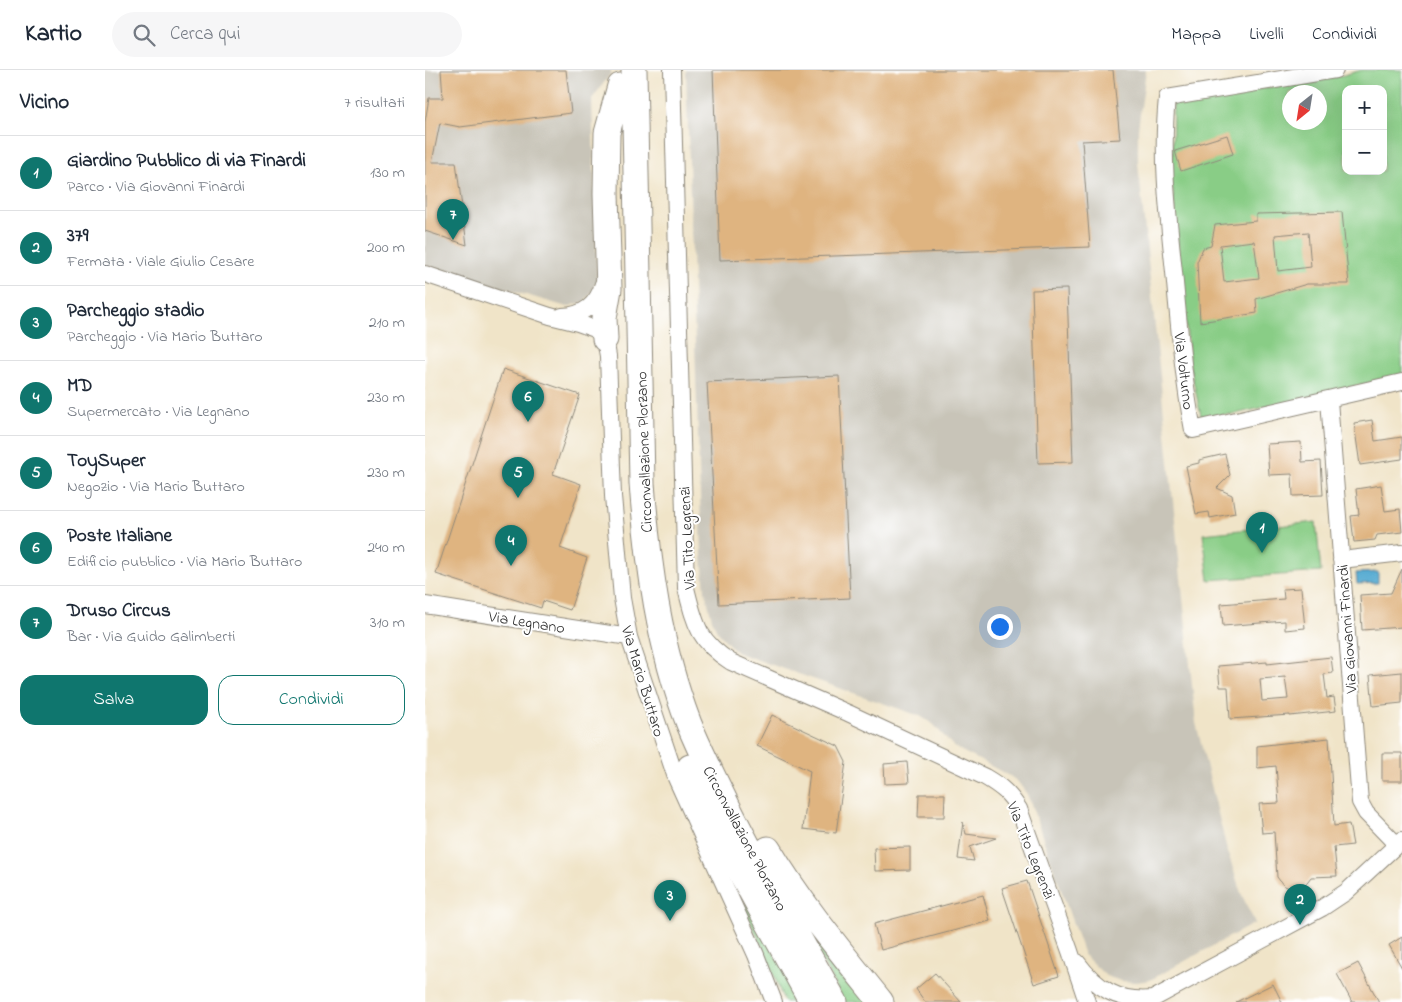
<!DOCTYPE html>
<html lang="it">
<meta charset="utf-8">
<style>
body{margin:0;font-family:"Indie Flower",sans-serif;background:#f6f6f7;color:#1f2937}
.controls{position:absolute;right:15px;top:15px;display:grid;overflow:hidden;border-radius:10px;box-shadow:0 5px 20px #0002}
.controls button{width:45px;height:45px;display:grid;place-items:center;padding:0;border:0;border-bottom:1px solid #e0e1e3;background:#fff;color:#1f2937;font:25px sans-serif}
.compass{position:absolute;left:857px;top:15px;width:45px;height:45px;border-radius:50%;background:#fff;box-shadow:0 5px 20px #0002;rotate:210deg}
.you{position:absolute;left:574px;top:556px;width:18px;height:18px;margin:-12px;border:4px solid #fff;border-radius:50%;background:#1a73e8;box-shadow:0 0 0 8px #1a73e833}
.badge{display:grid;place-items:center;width:32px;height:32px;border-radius:50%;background:#0f766e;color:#fff;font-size:16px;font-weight:700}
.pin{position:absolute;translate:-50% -41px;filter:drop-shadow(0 1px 2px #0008)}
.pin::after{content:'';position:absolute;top:26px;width:18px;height:15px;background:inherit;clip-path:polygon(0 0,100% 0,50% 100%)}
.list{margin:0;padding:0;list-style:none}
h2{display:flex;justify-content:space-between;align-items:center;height:65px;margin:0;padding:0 20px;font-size:21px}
h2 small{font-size:16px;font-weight:400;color:#747a83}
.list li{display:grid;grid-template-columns:32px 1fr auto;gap:15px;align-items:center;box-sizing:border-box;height:75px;padding:0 20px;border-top:1px solid #e0e1e3}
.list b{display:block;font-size:19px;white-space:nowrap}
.list p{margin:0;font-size:16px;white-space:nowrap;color:#747a83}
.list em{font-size:16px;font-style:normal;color:#747a83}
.actions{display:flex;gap:10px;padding:15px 20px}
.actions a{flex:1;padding:11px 0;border:1px solid #0f766e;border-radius:15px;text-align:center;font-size:18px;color:#0f766e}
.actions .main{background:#0f766e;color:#fff}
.icon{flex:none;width:28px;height:28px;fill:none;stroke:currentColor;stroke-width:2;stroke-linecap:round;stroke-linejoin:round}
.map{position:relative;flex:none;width:977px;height:932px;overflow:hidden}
header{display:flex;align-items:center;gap:30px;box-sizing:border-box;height:70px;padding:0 25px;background:#fff;border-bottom:1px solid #e0e1e3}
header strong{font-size:24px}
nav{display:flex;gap:28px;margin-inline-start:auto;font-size:18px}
.search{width:350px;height:45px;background:#f6f6f7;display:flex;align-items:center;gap:12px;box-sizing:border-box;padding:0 18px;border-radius:28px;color:#747a83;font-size:19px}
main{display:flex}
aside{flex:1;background:#fff}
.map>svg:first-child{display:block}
.industrial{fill:#c8c4b8}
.green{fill:#89cd86;stroke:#5a7c58;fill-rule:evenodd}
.water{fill:#56abd2;stroke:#406b7e}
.building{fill:#dfb480;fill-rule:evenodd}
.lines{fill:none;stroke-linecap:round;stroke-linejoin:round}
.minor-casing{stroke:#8e887a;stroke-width:18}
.highway-casing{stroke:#8e887a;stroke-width:27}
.minor{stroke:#fff;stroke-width:16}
.highway{stroke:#fff;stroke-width:25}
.labels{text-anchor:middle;stroke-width:4;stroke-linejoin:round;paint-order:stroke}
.street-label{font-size:16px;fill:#2b2b2b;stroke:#fff}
</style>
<header>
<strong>Kartio</strong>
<div class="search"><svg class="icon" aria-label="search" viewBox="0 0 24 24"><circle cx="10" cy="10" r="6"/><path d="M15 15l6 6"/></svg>Cerca qui</div>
<nav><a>Mappa</a><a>Livelli</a><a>Condividi</a></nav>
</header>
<main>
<aside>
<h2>Vicino<small>7 risultati</small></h2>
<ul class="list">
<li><span class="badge">1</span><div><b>Giardino Pubblico di via Finardi</b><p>Parco · Via Giovanni Finardi</p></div><em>130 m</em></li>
<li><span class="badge">2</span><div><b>379</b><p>Fermata · Viale Giulio Cesare</p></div><em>200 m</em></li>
<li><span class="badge">3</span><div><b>Parcheggio stadio</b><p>Parcheggio · Via Mario Buttaro</p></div><em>210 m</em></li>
<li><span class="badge">4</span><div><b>MD</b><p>Supermercato · Via Legnano</p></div><em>230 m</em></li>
<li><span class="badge">5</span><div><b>ToySuper</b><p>Negozio · Via Mario Buttaro</p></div><em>230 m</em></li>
<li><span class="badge">6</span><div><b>Poste Italiane</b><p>Edificio pubblico · Via Mario Buttaro</p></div><em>240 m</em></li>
<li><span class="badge">7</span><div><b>Druso Circus</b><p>Bar · Via Guido Galimberti</p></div><em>310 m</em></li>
</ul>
<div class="actions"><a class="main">Salva</a><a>Condividi</a></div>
</aside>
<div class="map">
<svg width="977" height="932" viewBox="0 0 977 932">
<rect width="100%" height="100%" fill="#fff"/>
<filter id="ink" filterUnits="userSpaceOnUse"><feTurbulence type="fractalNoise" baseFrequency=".02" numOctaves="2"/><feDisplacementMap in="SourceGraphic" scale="10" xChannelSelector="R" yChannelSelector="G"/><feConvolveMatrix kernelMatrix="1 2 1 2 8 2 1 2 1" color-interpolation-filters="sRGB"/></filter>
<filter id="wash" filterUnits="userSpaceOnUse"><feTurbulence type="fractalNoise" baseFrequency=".0096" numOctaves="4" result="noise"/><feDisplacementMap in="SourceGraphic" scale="20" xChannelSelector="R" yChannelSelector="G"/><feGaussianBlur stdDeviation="1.12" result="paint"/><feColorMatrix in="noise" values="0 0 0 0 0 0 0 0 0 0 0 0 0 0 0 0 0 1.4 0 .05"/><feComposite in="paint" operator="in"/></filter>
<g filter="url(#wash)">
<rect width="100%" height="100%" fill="#f0e4c8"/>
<!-- industrial -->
<path class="industrial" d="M 0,0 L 186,0 L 186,3 L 167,29 L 172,211 L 166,224 L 158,232 L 142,237 L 0,195 Z
M 261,0 L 721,0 L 713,59 L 713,93 L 771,653 L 802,780 L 816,823 L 830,853 L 725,910 L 711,912 L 696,911 L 681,906 L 659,885 L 607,737 L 602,724 L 593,712 L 585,706 L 529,677 L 508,654 L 495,646 L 316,584 L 309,580 L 292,561 L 287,549 L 280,521 L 277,486 Z"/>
<!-- green -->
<path class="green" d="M 937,0 L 977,0 L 977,305 L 810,344 L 776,346 L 765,296 L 747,112 L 748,33 L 915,6 ZM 921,19 L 958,19 L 958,101 L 921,101 ZM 864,22 L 894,22 L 894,52 L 864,52 Z
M 891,452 L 896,502 L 784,510 L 778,464 Z
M 358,818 L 448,932 L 419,932 Z
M 321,833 L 377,932 L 359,932 L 343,889 L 317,834 Z"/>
<!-- water -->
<path class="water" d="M 953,502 L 953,513 L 932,514 L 931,503 Z"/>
<g id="blocks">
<!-- building -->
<path class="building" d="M 16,0 L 141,0 L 146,43 L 35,57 L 15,53 L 7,92 L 31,92 L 42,175 L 0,161 L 0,52 L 4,28 L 18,28 Z
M 288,0 L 688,0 L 695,69 L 657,71 L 665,177 L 295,190 Z
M 802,65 L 808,84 L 756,101 L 750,81 Z
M 917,142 L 924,214 L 882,214 L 831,229 L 832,243 L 775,252 L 772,192 L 778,178 L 786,176 L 790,155 L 831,151 L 831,144 ZM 883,162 L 886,197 L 853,201 L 850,165 ZM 829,171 L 834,208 L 799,212 L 795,175 Z
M 642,219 L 648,392 L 613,393 L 607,220 Z
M 78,299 L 155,325 L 128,404 L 156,414 L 135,478 L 162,488 L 145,540 L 118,531 L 116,538 L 11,504 Z
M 414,306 L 425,528 L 294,534 L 282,312 Z
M 947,350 L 950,371 L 977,367 L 977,389 L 935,395 L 929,353 Z
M 876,372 L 877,392 L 896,391 L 898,425 L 868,426 L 867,404 L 844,405 L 842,374 Z
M 800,384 L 805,405 L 792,418 L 807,425 L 810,443 L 785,448 L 784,442 L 771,444 L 761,396 L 774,393 L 774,390 Z
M 956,415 L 960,441 L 975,439 L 977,462 L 952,465 L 950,470 L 929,472 L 926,446 L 934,445 L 931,419 Z
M 977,499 L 977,557 L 937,560 L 935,525 L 966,523 Z
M 876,518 L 880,558 L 860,560 L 860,551 L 798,556 L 796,534 L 859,529 L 858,519 Z
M 906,587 L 908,603 L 899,604 L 902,628 L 909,627 L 911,641 L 865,646 L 865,645 L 805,649 L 803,617 L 795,617 L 793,596 L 842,592 L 842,594 ZM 860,607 L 863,629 L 837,631 L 835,609 Z
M 977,602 L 977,633 L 948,636 L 945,605 Z
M 347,645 L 413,676 L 421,692 L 411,763 L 378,759 L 385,701 L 332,676 Z
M 904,668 L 909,756 L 924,754 L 928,775 L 909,777 L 912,806 L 886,807 L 876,820 L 866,819 L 858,815 L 852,807 L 849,762 L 837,763 L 834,734 L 854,733 L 851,696 L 832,698 L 832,676 Z
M 957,683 L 977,683 L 977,711 L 957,711 Z
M 482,692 L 484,713 L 460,714 L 459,694 Z
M 494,724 L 520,724 L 519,747 L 493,747 Z
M 538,752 L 541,764 L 571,768 L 545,777 L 549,791 L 533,789 Z
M 485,777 L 485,800 L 450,801 L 449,778 Z
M 602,811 L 634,906 L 609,914 L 577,818 Z
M 558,825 L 565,851 L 456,880 L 449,854 Z
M 977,867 L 977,898 L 964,875 Z
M 933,893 L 954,932 L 927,932 L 912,904 Z
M 510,903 L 536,932 L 500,932 L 491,919 Z
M 848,914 L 857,932 L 811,932 Z"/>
</g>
</g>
<g filter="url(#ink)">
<use href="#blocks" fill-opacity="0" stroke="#8e887a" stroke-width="1"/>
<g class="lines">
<!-- minor casing -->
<g class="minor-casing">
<path id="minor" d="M 247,0 L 261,518 C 270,554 273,571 306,592 L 423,643 L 560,707 C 577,717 584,723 594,739 L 645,881 L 662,932
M 910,0 L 742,28 C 736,86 743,144 749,202 C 754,255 758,308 768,360 L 977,312
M 0,204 L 125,246 L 153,253 L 170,259 L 180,269 L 183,286 L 188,426 L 197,528 L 204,567 L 251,708 L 331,885 L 349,932
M 137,246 C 159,245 172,235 178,214
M 904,330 L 935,732 L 941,743 L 972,775
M 916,490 L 977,483
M 0,535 L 204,567
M 652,892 C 672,919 693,932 727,929
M 722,932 L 897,838 L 921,822 L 977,770"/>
</g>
<!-- highway casing -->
<g class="highway-casing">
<path id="highway" d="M 209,0 L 217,413 C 223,494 234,577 264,654 C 276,683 290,711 304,739 C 337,805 374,868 410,932
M 180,269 L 179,248 L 184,219 L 181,124 L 182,63 L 195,16
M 265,697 L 306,785 L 387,932
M 343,779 C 376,834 416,882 456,932"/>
</g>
<!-- minor -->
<use href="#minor" class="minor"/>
<!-- highway -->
<use href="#highway" class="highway"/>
</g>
</g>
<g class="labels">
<!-- street labels -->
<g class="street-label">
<text transform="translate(760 301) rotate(83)" y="6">Via Volturno</text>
<text transform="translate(218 382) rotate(-92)" y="6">Circonvallazione Plorzano</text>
<text transform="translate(261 468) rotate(-93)" y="6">Via Tito Legrenzi</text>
<text transform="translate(102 551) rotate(9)" y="6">Via Legnano</text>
<text transform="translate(921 559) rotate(-94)" y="6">Via Giovanni Finardi</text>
<text transform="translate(219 611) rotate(73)" y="6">Via Mario Buttaro</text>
<text transform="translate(321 768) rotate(62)" y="6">Circonvallazione Plorzano</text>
<text transform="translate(607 780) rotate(68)" y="6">Via Tito Legrenzi</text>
</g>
</g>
</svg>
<div class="controls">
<button>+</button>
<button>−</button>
</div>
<svg class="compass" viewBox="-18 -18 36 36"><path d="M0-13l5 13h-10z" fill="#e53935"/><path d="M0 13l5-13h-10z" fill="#747a83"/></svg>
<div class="you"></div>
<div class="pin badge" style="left:837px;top:483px">1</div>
<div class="pin badge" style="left:875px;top:855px">2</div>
<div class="pin badge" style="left:245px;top:851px">3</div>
<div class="pin badge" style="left:86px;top:496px">4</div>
<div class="pin badge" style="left:93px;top:428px">5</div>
<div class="pin badge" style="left:103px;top:352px">6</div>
<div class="pin badge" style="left:28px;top:170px">7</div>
</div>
</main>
